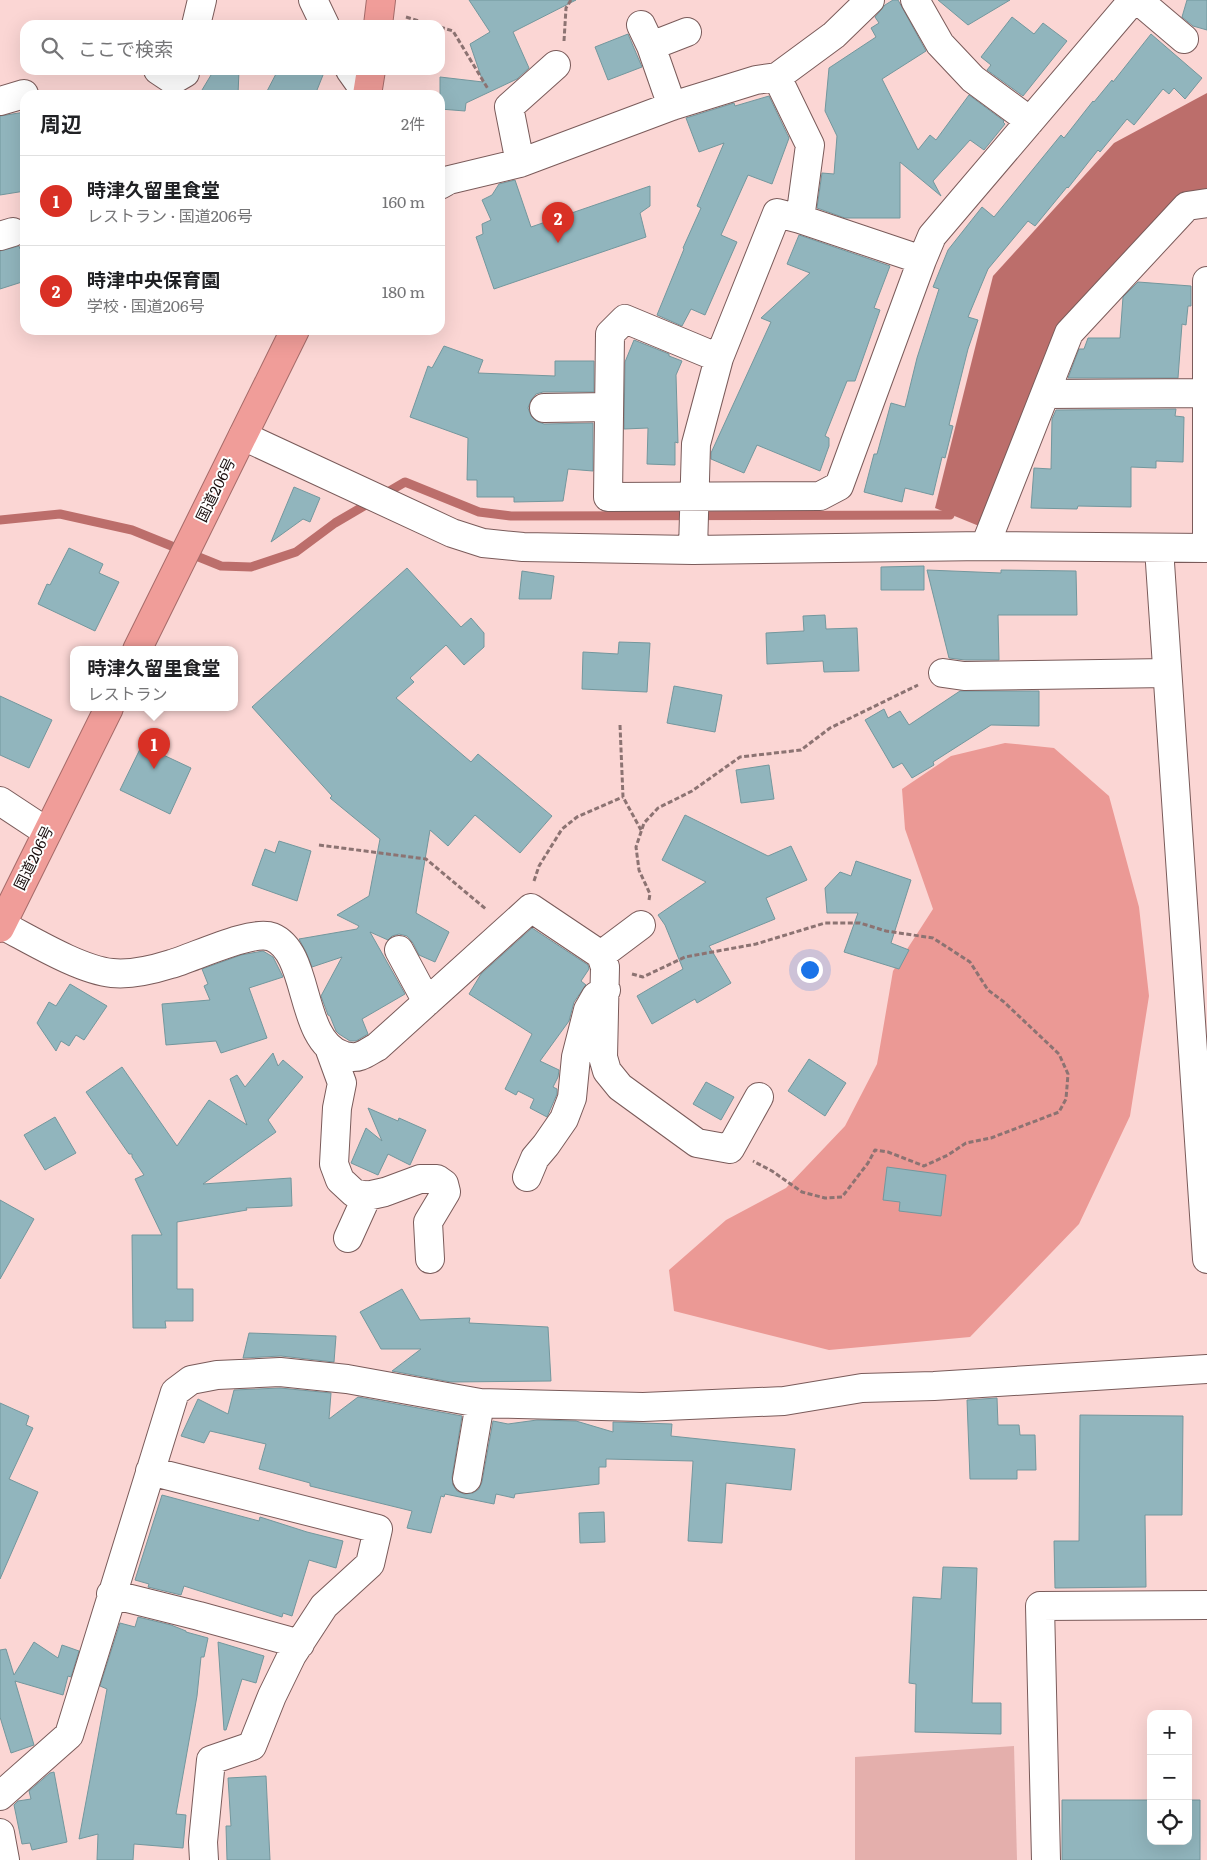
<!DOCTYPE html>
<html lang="ja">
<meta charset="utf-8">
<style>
body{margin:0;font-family:Literata,"Noto Sans JP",serif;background:#f2f2f2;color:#202124}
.controls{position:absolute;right:15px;bottom:15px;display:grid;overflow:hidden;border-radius:10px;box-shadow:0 5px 20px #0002}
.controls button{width:45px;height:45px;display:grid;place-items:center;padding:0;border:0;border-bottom:1px solid #e0e0e0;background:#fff;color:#202124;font:25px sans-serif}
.you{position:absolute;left:809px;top:969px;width:18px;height:18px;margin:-12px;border:4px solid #fff;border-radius:50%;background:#1a73e8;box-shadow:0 0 0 8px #1a73e833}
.badge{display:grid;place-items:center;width:32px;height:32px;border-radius:50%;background:#d93025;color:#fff;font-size:16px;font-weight:700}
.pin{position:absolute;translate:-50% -41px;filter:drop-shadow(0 1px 2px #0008)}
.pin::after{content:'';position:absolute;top:26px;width:18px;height:15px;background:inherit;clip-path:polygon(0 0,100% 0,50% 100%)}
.popup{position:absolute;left:70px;top:646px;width:168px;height:65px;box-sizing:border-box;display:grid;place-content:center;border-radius:10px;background:#fff;filter:drop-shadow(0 1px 4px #0005);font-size:16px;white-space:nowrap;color:#757577}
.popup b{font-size:19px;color:#202124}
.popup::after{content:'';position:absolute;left:50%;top:100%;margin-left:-10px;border:10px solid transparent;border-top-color:#fff}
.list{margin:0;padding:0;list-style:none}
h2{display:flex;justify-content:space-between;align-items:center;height:65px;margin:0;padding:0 20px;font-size:21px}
h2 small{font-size:16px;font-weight:400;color:#757577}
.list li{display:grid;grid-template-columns:32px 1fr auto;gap:15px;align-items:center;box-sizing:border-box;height:90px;padding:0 20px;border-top:1px solid #e0e0e0}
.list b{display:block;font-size:19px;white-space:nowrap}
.list p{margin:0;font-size:16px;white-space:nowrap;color:#757577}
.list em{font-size:16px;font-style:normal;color:#757577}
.icon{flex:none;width:28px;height:28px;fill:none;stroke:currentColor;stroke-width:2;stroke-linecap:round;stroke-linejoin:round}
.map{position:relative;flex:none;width:1207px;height:1860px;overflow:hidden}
.search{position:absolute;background:#fff;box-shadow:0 5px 20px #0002;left:20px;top:20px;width:425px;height:55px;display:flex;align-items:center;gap:12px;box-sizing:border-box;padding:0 18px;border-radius:15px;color:#757577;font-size:19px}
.panel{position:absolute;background:#fff;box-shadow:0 5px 20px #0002;left:20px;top:90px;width:425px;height:245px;border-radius:15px}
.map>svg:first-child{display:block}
.green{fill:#e4afac}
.forest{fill:#eb9995}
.water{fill:#bc6e6b}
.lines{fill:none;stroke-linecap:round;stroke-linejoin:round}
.stream{stroke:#bc6e6b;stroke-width:9}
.building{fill:#91b5bd;stroke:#73979d}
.minor-casing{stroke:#7a5b5a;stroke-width:30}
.highway-casing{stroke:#a56b69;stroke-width:30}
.path{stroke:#8c7372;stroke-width:3;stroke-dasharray:5 2.5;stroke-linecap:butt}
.minor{stroke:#fff;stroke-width:28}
.highway{stroke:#f09d99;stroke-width:28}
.labels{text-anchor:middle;stroke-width:4;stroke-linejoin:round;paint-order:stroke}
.street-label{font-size:15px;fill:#1b0f0f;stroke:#fff}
</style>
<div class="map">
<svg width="1207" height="1860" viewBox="0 0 1207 1860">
<rect width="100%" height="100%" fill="#fbd6d4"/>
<!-- green -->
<path class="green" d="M 1014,1746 L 1017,1860 L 855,1860 L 855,1757 Z"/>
<!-- forest -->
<path class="forest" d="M 1005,743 L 1054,748 L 1109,796 L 1139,907 L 1149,996 L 1130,1116 L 1079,1224 L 970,1337 L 829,1350 L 674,1311 L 669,1270 L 726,1220 L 786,1188 L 845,1126 L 877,1064 L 893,971 L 933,909 L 905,829 L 902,789 L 951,756 Z"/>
<!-- water -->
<path class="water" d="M 1207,93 L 1207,195 L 1055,333 L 979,526 L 935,508 L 993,276 L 1114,143 Z"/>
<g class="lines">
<!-- stream -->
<path class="stream" d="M 0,520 L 60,514 L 132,530 L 221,566 L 251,567 L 296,552 L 335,523 L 405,482 L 479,512 L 511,516 L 950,515"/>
</g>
<!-- building -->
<path class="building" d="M 469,0 L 576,0 L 513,32 L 529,68 L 517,79 L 466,103 L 465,111 L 440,109 L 440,77 L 483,82 L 470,44 L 490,32 Z
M 893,0 L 898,0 L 926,51 L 882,79 L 918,150 L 930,135 L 936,140 L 969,95 L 1004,121 L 1003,122 L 1005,124 L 984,150 L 970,140 L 933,181 L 941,196 L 900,162 L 900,218 L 845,218 L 817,208 L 822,173 L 834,174 L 837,136 L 825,111 L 829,68 L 876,37 L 871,28 L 879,23 L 875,17 L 885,5 Z
M 938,0 L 1010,0 L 968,25 Z
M 1187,0 L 1207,0 L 1207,30 L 1193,26 L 1182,17 Z
M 1012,17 L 1034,34 L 1043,23 L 1067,41 L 1023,96 L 987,70 L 991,65 L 981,57 Z
M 628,34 L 642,67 L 608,80 L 595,47 Z
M 1151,34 L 1202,78 L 1185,99 L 1174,88 L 1169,94 L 1163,89 L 1134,125 L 1127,119 L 1100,152 L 1098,150 L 1068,188 L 1067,187 L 1035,226 L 1028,221 L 988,269 L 968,317 L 978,320 L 968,349 L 949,425 L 953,426 L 945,458 L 942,457 L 933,495 L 905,488 L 902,502 L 864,492 L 874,454 L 877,454 L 891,403 L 905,407 L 917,358 L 939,289 L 933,287 L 948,250 L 982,207 L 994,217 L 1061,135 L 1064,138 L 1093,101 L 1094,102 L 1112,80 L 1113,82 Z
M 214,70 L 239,70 L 238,95 L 199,95 Z
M 278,70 L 325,70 L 315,95 L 265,95 Z
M 769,96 L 789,138 L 772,184 L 748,175 L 721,235 L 737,242 L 705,315 L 691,309 L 682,326 L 657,315 L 684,249 L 683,248 L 701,208 L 697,206 L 724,143 L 699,152 L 686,118 L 734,103 L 735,106 Z
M 25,112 L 25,191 L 0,195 L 0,116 Z
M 515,180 L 531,227 L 650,186 L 650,206 L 640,213 L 646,237 L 494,289 L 476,237 L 483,234 L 482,224 L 491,220 L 482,200 L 492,195 L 499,184 Z
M 799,235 L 890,266 L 874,308 L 880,310 L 855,381 L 847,381 L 825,436 L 829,438 L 829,446 L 820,471 L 757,445 L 744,473 L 711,459 L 711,453 L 771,322 L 761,318 L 810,273 L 787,264 Z
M 19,246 L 20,249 L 25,248 L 25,281 L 0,289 L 0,251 Z
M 1138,282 L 1191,286 L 1191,306 L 1188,306 L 1186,325 L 1182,324 L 1178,378 L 1068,378 L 1079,349 L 1084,349 L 1088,338 L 1120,338 L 1123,297 Z
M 634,340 L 669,354 L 669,356 L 682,361 L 676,375 L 678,443 L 675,442 L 675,465 L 647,464 L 648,428 L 624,429 L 625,362 Z
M 444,346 L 483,360 L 478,373 L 555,376 L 555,361 L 594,361 L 594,392 L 543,392 L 536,394 L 531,400 L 528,408 L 531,416 L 536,421 L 544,424 L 593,423 L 593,471 L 568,469 L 563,501 L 514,502 L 514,497 L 477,497 L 477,480 L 467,480 L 468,438 L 410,417 L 428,366 L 432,368 Z
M 1176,409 L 1175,416 L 1184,417 L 1183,462 L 1156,461 L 1156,468 L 1131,467 L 1131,507 L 1078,506 L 1077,509 L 1031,508 L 1034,468 L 1051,469 L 1052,419 L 1056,410 Z
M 294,487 L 320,498 L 310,522 L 303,519 L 271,542 Z
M 69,548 L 103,564 L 99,573 L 119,582 L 95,631 L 38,604 L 47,584 L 50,585 Z
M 924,566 L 924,590 L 881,590 L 881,567 Z
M 407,568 L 461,627 L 471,618 L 484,633 L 484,647 L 464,665 L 446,645 L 410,678 L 414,682 L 396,698 L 471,762 L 478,754 L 552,816 L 520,853 L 475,815 L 448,846 L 430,830 L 416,913 L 449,932 L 435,962 L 419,955 L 413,943 L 407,936 L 399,934 L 392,936 L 388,940 L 370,932 L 405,994 L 362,1019 L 368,1034 L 356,1041 L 350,1041 L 339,1034 L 336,1031 L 330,1016 L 328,1015 L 321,996 L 342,957 L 312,967 L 306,952 L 299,939 L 357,929 L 359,926 L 337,915 L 369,896 L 380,839 L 330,798 L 332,796 L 252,707 Z
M 927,570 L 1001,573 L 1001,570 L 1076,571 L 1077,615 L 998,615 L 999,660 L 965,660 L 949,658 Z
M 522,571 L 554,576 L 551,599 L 519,599 Z
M 825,615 L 826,629 L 857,628 L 859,671 L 824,672 L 823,661 L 767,664 L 766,633 L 804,631 L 803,616 Z
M 619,642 L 650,643 L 647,692 L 582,689 L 583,652 L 618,654 Z
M 674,686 L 722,695 L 715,732 L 667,723 Z
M 960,691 L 1039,691 L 1039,726 L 991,725 L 933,762 L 934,765 L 912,778 L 902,763 L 893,768 L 865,720 L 884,709 L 888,718 L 900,711 L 909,725 Z
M 0,696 L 52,720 L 29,768 L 0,755 Z
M 142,745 L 191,768 L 170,814 L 120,790 Z
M 769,765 L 774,799 L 741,803 L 736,770 Z
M 685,815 L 768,856 L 791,846 L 807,880 L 766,898 L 775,919 L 709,946 L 731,983 L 697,1003 L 695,999 L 652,1024 L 637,996 L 683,969 L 665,925 L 658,915 L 706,882 L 662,860 Z
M 279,841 L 311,851 L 297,901 L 252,885 L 265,849 L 275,853 Z
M 856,861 L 911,880 L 891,943 L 909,950 L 899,969 L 844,952 L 858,913 L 827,913 L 825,888 L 840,872 L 851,876 Z
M 532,928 L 588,965 L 589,969 L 581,981 L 586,985 L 574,1002 L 569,1021 L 540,1061 L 559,1070 L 558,1077 L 553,1087 L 557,1089 L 557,1094 L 547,1117 L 530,1108 L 534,1099 L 518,1091 L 516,1095 L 505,1089 L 532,1034 L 469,994 L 481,974 Z
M 263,951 L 273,957 L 283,977 L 249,988 L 267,1038 L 221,1053 L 216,1041 L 166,1045 L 162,1004 L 210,1000 L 204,986 L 208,984 L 202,969 L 241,955 Z
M 70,984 L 107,1006 L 84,1040 L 76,1035 L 69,1046 L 61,1041 L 56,1051 L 37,1023 L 49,1002 L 56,1006 Z
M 273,1053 L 278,1066 L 283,1060 L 303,1077 L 268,1120 L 276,1132 L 203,1184 L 291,1178 L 292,1206 L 246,1208 L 247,1210 L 177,1222 L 177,1289 L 193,1289 L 193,1321 L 165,1321 L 166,1328 L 133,1328 L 132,1235 L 162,1235 L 135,1179 L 144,1175 L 132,1157 L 132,1154 L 129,1154 L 86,1092 L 122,1067 L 177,1146 L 209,1100 L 247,1125 L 230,1079 L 237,1075 L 245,1087 Z
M 809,1059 L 846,1083 L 825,1116 L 788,1091 Z
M 706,1082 L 734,1097 L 721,1120 L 693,1104 Z
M 368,1108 L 398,1121 L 399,1118 L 426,1130 L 410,1165 L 388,1154 L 378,1175 L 351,1163 L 366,1128 L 382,1141 Z
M 55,1117 L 76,1153 L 45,1170 L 24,1135 Z
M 887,1167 L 946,1175 L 941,1216 L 899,1211 L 900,1202 L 883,1200 Z
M 0,1200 L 34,1219 L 0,1279 Z
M 402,1289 L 420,1320 L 470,1318 L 469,1323 L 548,1327 L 551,1381 L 451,1382 L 392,1371 L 421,1349 L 381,1349 L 360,1312 Z
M 249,1333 L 336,1336 L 334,1362 L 281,1356 L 243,1358 Z
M 280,1388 L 331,1393 L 329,1419 L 358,1397 L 462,1416 L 452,1477 L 453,1485 L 457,1491 L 464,1494 L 473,1493 L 479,1489 L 482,1482 L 493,1421 L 508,1424 L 537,1420 L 576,1421 L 613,1432 L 613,1422 L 672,1424 L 671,1436 L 795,1449 L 791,1490 L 726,1483 L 722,1543 L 688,1541 L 693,1461 L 606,1459 L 606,1467 L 599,1467 L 599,1484 L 515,1494 L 514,1498 L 496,1494 L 494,1504 L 445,1494 L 444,1497 L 441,1496 L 431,1533 L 407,1528 L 412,1511 L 310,1486 L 310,1483 L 259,1469 L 266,1444 L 210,1431 L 204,1443 L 181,1436 L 198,1399 L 228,1414 L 234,1390 Z
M 997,1398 L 998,1425 L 1019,1425 L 1020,1435 L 1035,1435 L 1036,1470 L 1017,1470 L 1017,1479 L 970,1479 L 967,1400 Z
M 0,1403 L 29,1416 L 26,1425 L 33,1428 L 9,1479 L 38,1492 L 0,1579 Z
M 1080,1415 L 1183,1416 L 1182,1515 L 1145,1515 L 1146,1587 L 1055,1588 L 1054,1541 L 1079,1541 Z
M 162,1495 L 259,1521 L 260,1517 L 307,1532 L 343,1541 L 336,1568 L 309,1560 L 292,1616 L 283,1613 L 282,1617 L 184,1586 L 181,1595 L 148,1587 L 149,1584 L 135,1580 Z
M 604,1512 L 605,1542 L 580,1543 L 579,1513 Z
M 943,1567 L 977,1568 L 972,1703 L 1001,1703 L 1001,1734 L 915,1732 L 916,1684 L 909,1683 L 913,1597 L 941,1599 Z
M 138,1617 L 171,1625 L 186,1631 L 186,1632 L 208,1638 L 204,1657 L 201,1657 L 197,1696 L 176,1814 L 186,1815 L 183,1848 L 134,1844 L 133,1860 L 97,1860 L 98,1834 L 79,1839 L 107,1689 L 100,1686 L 120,1623 L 135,1627 Z
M 34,1642 L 58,1658 L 62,1645 L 79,1651 L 71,1677 L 68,1676 L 63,1695 L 15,1681 L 34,1745 L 11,1753 L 0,1717 L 0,1650 L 6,1649 L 14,1675 Z
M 218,1642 L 264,1656 L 256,1683 L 242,1679 L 226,1730 L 224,1730 Z
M 54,1772 L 67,1842 L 32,1850 L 30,1843 L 22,1844 L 14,1805 L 18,1801 L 31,1799 L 29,1791 L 50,1773 Z
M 266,1776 L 270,1860 L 227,1860 L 226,1826 L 231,1826 L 228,1778 Z
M 1062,1800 L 1151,1800 L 1151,1841 L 1188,1841 L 1188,1800 L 1200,1800 L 1200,1860 L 1062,1860 Z"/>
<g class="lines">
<!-- minor casing -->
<g class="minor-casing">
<path id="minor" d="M 313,0 L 325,25
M 915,0 L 940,44 L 973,79 L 1030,121
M 1138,0 L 1184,39
M 196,25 L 202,0
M 641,25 L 651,46
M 158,70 L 173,80 L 185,73 L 185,70
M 350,70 L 367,94
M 0,101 L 24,94
M 672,106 L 651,46 L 687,32
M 520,163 L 509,107 L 556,65
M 440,185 L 449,180 L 520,163 L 672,106 L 756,80 L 777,77 L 834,35 L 870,0
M 0,236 L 13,232
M 922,260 L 932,236 L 1133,0
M 719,358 L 625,319 L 610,334 L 608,497 L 820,496 L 839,486 L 922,260 L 800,219
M 1045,394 L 1206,393
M 544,408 L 609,407
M 243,436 L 452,533 L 483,543 L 523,547 L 693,550 L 985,546 L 1207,548
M 985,546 L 1069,333 L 1187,206 L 1207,203
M 1159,548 L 1207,1259
M 1207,548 L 1207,281
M 693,550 L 696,444 L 719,358 L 777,213 L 800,219 L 810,145 L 777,77
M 943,673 L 964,676 L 1167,673
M 0,801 L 47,832
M 2,925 C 31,940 80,970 112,973 C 131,975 152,970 171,964 C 193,958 252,929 272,937 C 311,953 298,1039 342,1055 C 346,1057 355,1058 360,1056 C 366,1054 371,1050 377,1047 L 531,908 L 601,955 L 605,967 L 603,1057 L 607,1071 L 620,1087 L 697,1143 L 730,1149 L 759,1097
M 399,950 L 427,1002
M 601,955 L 641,925
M 330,1050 L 342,1083 L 337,1108 L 334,1164 L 340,1180 L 354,1193 L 367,1196 L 385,1192 L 420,1179 L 437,1179 L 444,1184 L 446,1192 L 428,1222 L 430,1259
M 527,1177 L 535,1158 L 546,1145 L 564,1119 L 572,1098 L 576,1057 L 588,1010 L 596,996 L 606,990
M 348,1238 L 367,1196
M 150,1471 L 378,1529 L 370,1564 L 324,1606 L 292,1655 L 272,1696 L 252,1746 L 211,1760 L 203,1842 L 204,1860
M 467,1479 L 480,1403
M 111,1594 L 199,1616 L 300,1644
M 0,1796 L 69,1735 L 175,1392 L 191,1380 L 217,1375 L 280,1372 L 347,1379 L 480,1403 L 643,1407 L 784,1401 L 862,1388 L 934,1386 L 1207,1369
M 0,1833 L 5,1860
M 1046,1860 L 1040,1606 L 1207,1605"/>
</g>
<!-- highway casing -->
<g class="highway-casing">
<path id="highway" d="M 378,25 L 381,0
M 367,95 L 371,70
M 137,650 L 295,330
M 0,928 L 109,708"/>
</g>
<!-- path -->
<path class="path" d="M 406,17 L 432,25
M 440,27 L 453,31 L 488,89
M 564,41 L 566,8 L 571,0
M 620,725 L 623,797 L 641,830
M 319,845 L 426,859 L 487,910
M 534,881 L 539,866 L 562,829 L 577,817 L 623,797
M 649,900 L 650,894 L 639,870 L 636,847 L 644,823 L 658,808 L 692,791 L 740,757 L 801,750 L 830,728 L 918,685
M 632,974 L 643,977 L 685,957 L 756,944 L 825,923 L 860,923 L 886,931 L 933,938 L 970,962 L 988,990 L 1004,1002 L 1059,1054 L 1068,1074 L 1066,1099 L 1059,1112 L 991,1138 L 966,1143 L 948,1155 L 924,1166 L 888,1152 L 875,1150 L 868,1163 L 842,1197 L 825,1198 L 802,1192 L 772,1171 L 753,1161"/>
<!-- minor -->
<use href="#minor" class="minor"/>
<!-- highway -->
<use href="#highway" class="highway"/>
</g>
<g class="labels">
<!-- street labels -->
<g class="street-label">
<text transform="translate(216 490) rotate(-64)" y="5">国道206号</text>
<text transform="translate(34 858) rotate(-64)" y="5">国道206号</text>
</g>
</g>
</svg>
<div class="controls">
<button>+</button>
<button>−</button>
<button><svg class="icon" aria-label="locate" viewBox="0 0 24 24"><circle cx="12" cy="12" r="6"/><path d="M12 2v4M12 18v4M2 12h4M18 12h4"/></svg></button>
</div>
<div class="you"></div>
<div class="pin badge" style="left:154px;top:769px">1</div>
<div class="popup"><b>時津久留里食堂</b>レストラン</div>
<div class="pin badge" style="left:558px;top:243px">2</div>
<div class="search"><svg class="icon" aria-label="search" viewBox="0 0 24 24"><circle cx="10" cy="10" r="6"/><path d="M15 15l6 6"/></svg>ここで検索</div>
<section class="panel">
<h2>周辺<small>2件</small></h2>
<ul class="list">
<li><span class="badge">1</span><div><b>時津久留里食堂</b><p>レストラン · 国道206号</p></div><em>160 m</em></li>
<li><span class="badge">2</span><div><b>時津中央保育園</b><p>学校 · 国道206号</p></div><em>180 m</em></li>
</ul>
</section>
</div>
